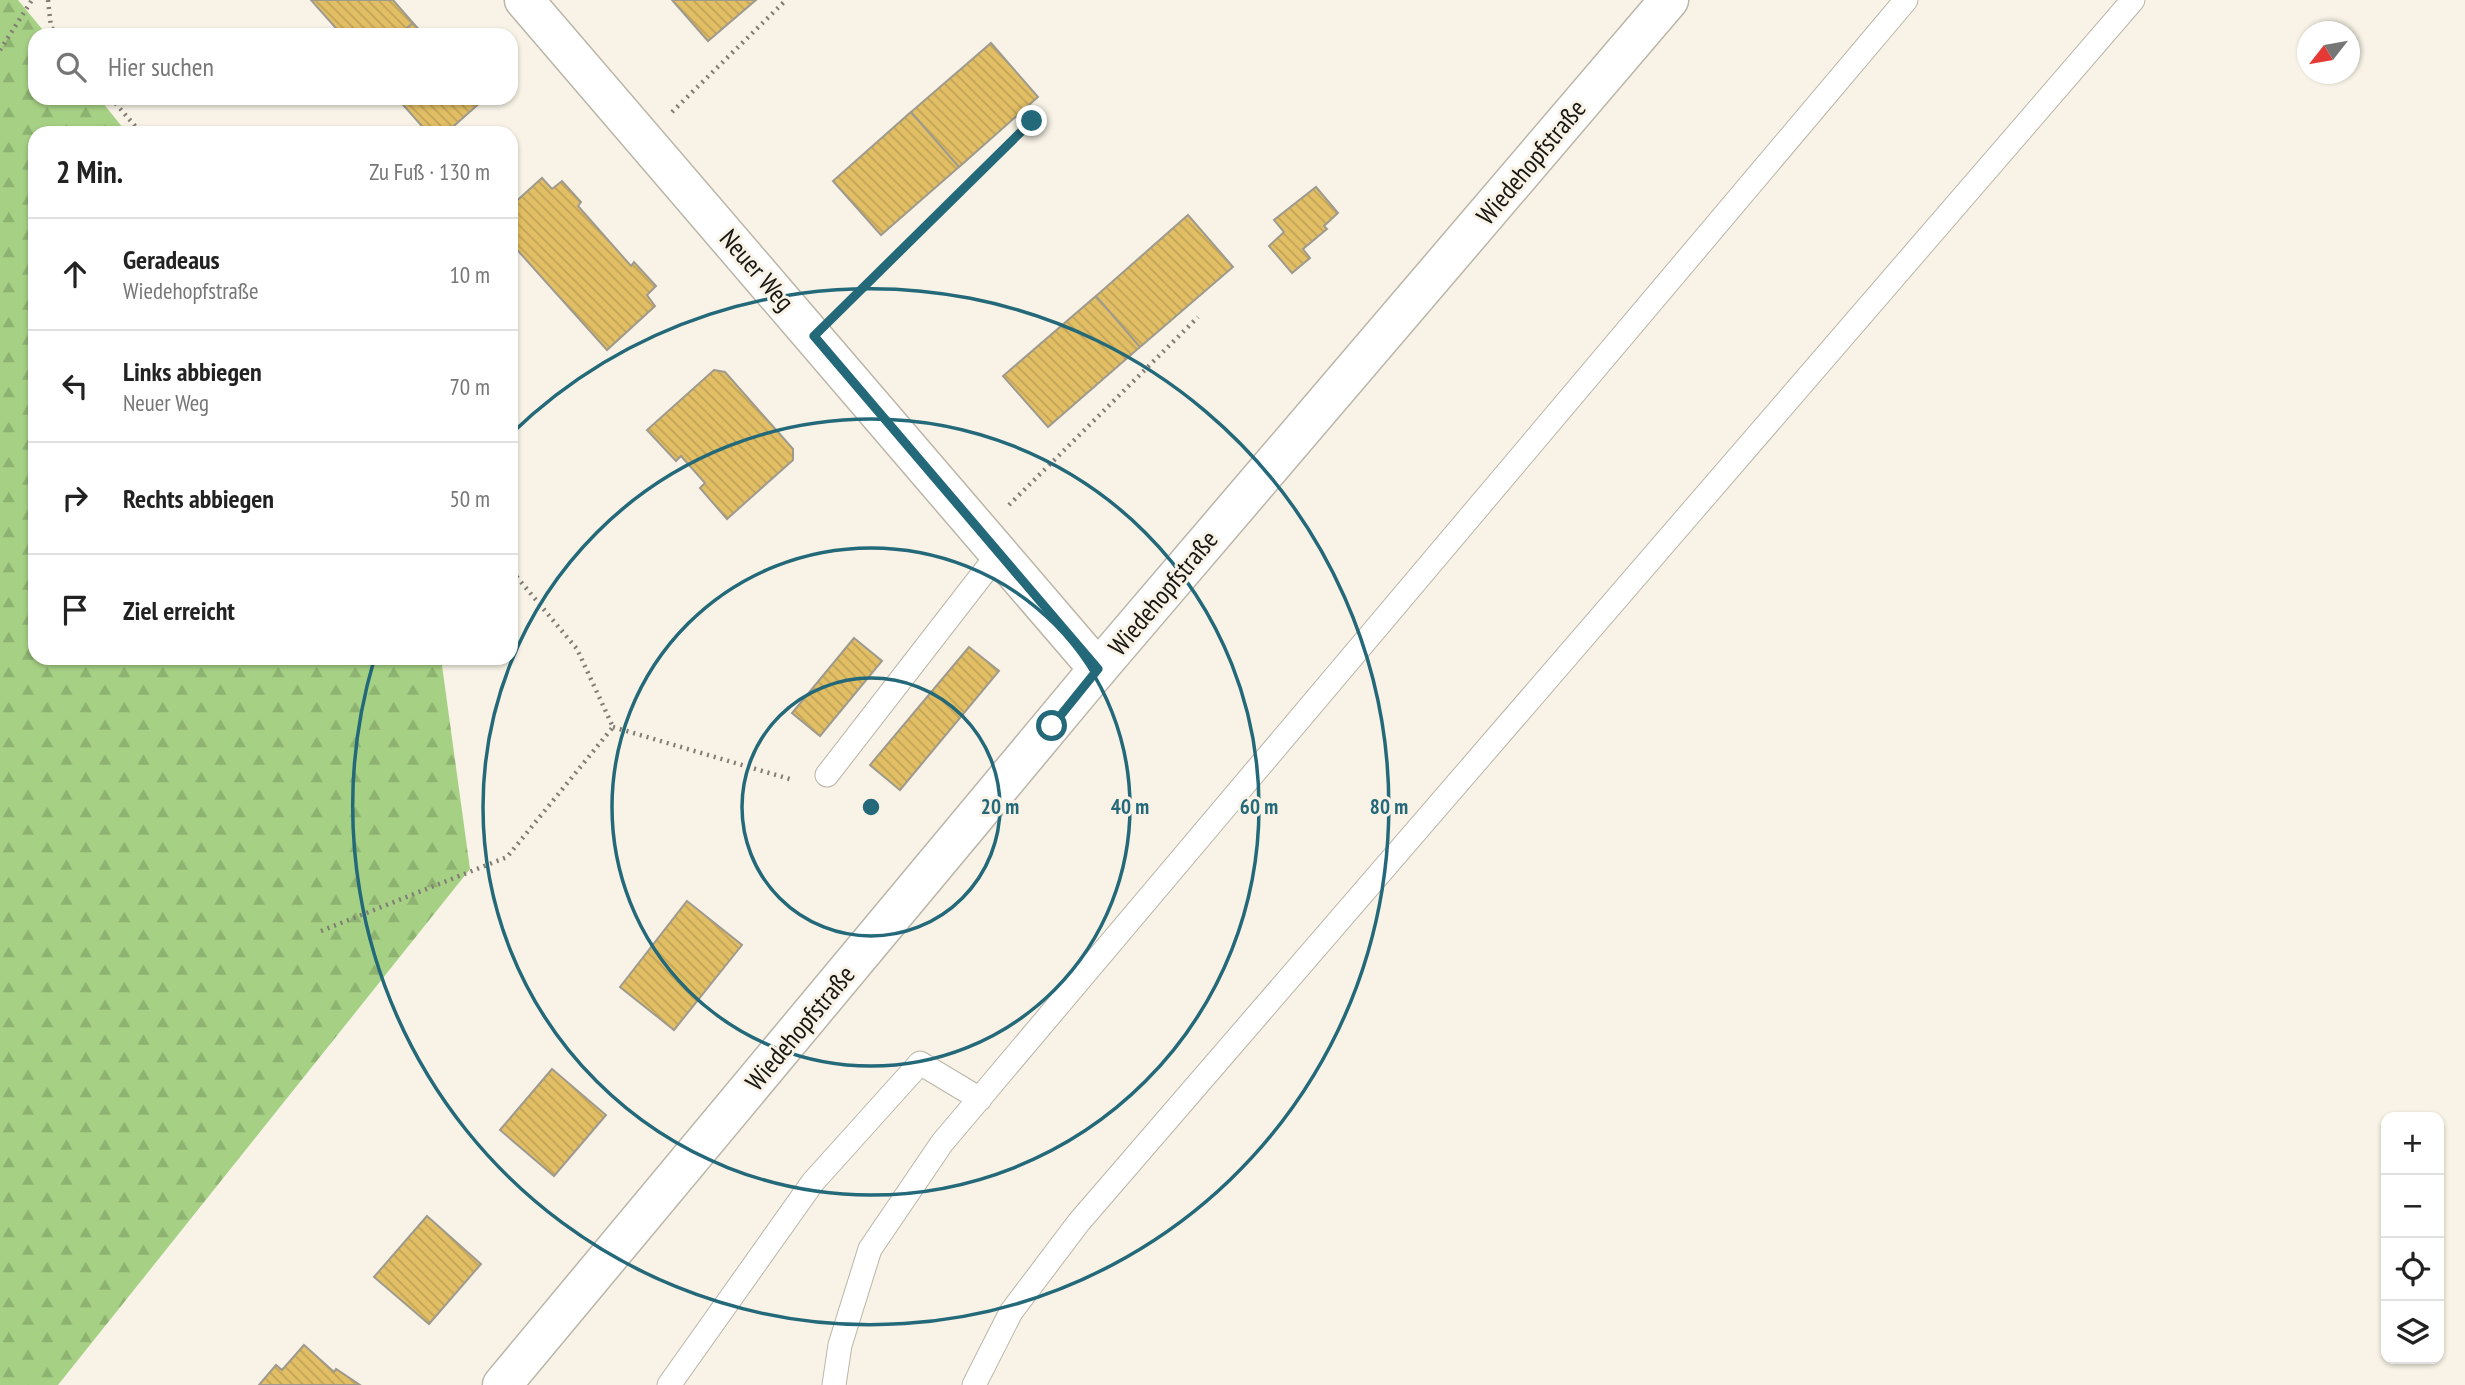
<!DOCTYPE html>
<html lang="de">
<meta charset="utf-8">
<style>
body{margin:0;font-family:"PT Sans Narrow",sans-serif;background:#f2f2f2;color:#222}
.controls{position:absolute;right:21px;bottom:21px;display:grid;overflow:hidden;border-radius:14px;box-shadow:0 2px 5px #0004}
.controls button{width:63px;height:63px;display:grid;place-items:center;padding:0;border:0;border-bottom:2px solid #e0e0e0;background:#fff;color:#222;font:35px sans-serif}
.compass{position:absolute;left:2297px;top:21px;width:63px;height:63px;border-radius:50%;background:#fff;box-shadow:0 2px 5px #0004;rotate:239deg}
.stop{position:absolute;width:21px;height:21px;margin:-16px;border:5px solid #246979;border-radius:50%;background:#fff}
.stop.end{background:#246979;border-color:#fff;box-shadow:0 2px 7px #0008}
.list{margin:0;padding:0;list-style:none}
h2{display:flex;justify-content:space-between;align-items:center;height:91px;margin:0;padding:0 28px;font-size:30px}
h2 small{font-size:23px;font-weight:400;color:#767676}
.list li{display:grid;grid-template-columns:46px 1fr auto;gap:21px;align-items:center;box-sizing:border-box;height:112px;padding:0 28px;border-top:2px solid #e0e0e0}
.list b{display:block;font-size:26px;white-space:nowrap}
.list p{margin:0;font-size:23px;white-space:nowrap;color:#767676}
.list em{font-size:23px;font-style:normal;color:#767676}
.icon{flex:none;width:38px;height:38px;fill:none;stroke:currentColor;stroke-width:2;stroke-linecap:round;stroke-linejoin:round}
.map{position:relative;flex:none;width:2465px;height:1385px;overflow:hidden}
.search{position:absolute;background:#fff;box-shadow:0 2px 5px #0004;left:28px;top:28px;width:490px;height:77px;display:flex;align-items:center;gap:18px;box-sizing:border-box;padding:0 24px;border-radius:21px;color:#767676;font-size:26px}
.panel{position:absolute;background:#fff;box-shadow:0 2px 5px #0004;left:28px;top:126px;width:490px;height:539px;border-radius:21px}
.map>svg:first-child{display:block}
.forest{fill:url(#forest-firs)}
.building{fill:url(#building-back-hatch);stroke:#9e9a8e;stroke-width:2}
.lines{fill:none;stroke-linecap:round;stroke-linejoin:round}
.service-casing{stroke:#bab5a9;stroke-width:25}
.minor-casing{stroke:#bab5a9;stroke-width:41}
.secondary-casing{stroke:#bab5a9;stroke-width:41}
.path{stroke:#817d75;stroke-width:4.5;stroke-dasharray:2 5;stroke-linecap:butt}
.service{stroke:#fff;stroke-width:23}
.minor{stroke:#fff;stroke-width:38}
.secondary{stroke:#fff;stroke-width:38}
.route{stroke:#246979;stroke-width:9}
.ring{fill:none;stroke:#246979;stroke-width:3.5}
.labels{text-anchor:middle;stroke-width:6;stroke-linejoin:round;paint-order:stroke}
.street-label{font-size:26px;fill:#181612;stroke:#f8f3e6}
.centre{fill:#246979;stroke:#f8f3e6;stroke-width:3.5}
.ring-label{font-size:21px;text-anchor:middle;font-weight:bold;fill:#246979;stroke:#f8f3e6;stroke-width:6;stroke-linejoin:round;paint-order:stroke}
</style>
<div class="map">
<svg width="2465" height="1385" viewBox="0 0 2465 1385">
<defs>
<pattern id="forest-firs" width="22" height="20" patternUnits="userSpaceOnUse" patternTransform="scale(1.75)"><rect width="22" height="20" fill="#a6d184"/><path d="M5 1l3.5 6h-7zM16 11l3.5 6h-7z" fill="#8eb371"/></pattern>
<pattern id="building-back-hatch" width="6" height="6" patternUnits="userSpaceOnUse" patternTransform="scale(1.75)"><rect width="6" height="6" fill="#e2bf65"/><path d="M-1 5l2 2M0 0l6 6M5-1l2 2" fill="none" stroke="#c1a357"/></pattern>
</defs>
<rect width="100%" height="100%" fill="#f8f3e6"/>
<!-- forest -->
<path class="forest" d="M 0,0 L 18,0 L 47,35 L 35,35 L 35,98 L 99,98 L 127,133 L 35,133 L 35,658 L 441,658 L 470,869 L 58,1385 L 0,1385 Z"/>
<!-- building -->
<path class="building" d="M 311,0 L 393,0 L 413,23 L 399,35 L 342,35 Z
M 672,0 L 756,0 L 708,41 Z
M 413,23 L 424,35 L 399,35 Z
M 991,43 L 1038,97 L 959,167 L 911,112 Z
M 397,98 L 479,98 L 482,101 L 446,133 L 428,133 Z
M 911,112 L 959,167 L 881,235 L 833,181 Z
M 542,178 L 552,189 L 562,181 L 581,202 L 578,206 L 631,266 L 634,262 L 656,286 L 647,295 L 655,306 L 607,350 L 511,243 L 511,206 Z
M 1316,187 L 1338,213 L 1324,226 L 1327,229 L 1303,249 L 1310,258 L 1292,273 L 1269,246 L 1284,232 L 1274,220 Z
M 1188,215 L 1233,267 L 1140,347 L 1096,296 Z
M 1096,296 L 1140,347 L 1048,427 L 1003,376 Z
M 714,370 L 725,372 L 793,449 L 793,460 L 727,519 L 700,488 L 705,483 L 681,456 L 676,461 L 647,430 Z
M 854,638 L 882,661 L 820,736 L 792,713 Z
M 969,647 L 999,671 L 900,790 L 870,765 Z
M 687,901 L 742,945 L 674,1030 L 620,987 Z
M 552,1069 L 606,1115 L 554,1176 L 500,1130 Z
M 427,1216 L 481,1264 L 429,1324 L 374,1277 Z
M 304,1345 L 334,1372 L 336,1369 L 360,1385 L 259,1385 L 276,1365 L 282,1370 Z"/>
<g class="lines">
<!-- service casing -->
<g class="service-casing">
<path id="service" d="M 827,775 L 999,553
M 669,1385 L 813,1182 L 920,1063 L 980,1099
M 834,1385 L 840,1345 L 870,1249 L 942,1143 L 1906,0
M 974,1385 L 1011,1312 L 1079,1222 L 2133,0"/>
</g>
<!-- minor casing -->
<g class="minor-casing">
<path id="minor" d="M 524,0 L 1098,669"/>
</g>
<!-- secondary casing -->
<g class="secondary-casing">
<path id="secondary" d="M 502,1385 L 1098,669 L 1669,0"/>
</g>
<!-- path -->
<path class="path" d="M 48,0 L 51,27 L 58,35
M 0,50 L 32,0
M 111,98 L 141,133
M 672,112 L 786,0
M 842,309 L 1032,121
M 1009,505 L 1198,317
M 613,727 L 793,780
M 321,931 L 507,857 L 613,727 L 577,649 L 511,570"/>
<!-- service -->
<use href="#service" class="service"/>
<!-- minor -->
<use href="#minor" class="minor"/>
<!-- secondary -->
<use href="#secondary" class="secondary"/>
</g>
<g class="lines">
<!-- route -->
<path class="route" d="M 1032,121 L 814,336 L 1098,669 L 1052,726"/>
</g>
<!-- distance rings -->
<g class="ring">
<circle cx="871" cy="807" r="129"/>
<circle cx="871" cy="807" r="259"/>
<circle cx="871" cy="807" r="388"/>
<path d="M511 434A518 518 0 1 1 374 660"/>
</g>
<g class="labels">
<!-- street labels -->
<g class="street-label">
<text transform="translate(1531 162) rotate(-50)" y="9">Wiedehopfstraße</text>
<text transform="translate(757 270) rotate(49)" y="9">Neuer Weg</text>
<text transform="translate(1163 593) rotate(-50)" y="9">Wiedehopfstraße</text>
<text transform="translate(800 1028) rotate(-50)" y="9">Wiedehopfstraße</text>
</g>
</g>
<circle cx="871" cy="807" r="10" class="centre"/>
<g class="ring-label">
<text x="1000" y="814">20 m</text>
<text x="1130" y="814">40 m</text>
<text x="1259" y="814">60 m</text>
<text x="1389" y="814">80 m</text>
</g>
</svg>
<div class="controls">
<button>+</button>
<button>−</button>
<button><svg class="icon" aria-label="locate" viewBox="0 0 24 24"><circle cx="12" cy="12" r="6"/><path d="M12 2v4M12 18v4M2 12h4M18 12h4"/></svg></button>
<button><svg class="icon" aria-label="layers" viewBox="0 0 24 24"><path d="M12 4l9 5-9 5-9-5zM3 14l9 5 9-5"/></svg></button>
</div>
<svg class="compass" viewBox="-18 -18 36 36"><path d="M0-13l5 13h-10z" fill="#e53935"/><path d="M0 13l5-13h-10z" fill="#767676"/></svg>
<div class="stop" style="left:1052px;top:726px"></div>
<div class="stop end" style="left:1032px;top:121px"></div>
<div class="search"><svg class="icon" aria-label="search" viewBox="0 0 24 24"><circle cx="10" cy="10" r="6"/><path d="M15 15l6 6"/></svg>Hier suchen</div>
<section class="panel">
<h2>2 Min.<small>Zu Fuß · 130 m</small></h2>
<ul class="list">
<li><svg class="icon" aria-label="ahead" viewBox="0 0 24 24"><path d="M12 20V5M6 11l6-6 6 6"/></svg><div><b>Geradeaus</b><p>Wiedehopfstraße</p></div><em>10 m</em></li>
<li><svg class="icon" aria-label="left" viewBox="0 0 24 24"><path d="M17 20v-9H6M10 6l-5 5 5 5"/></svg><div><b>Links abbiegen</b><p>Neuer Weg</p></div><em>70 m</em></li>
<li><svg class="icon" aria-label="right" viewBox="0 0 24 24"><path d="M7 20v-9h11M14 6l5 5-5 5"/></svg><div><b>Rechts abbiegen</b></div><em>50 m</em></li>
<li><svg class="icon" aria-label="arrive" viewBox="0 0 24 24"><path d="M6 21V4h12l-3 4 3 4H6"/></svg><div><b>Ziel erreicht</b></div></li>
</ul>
</section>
</div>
